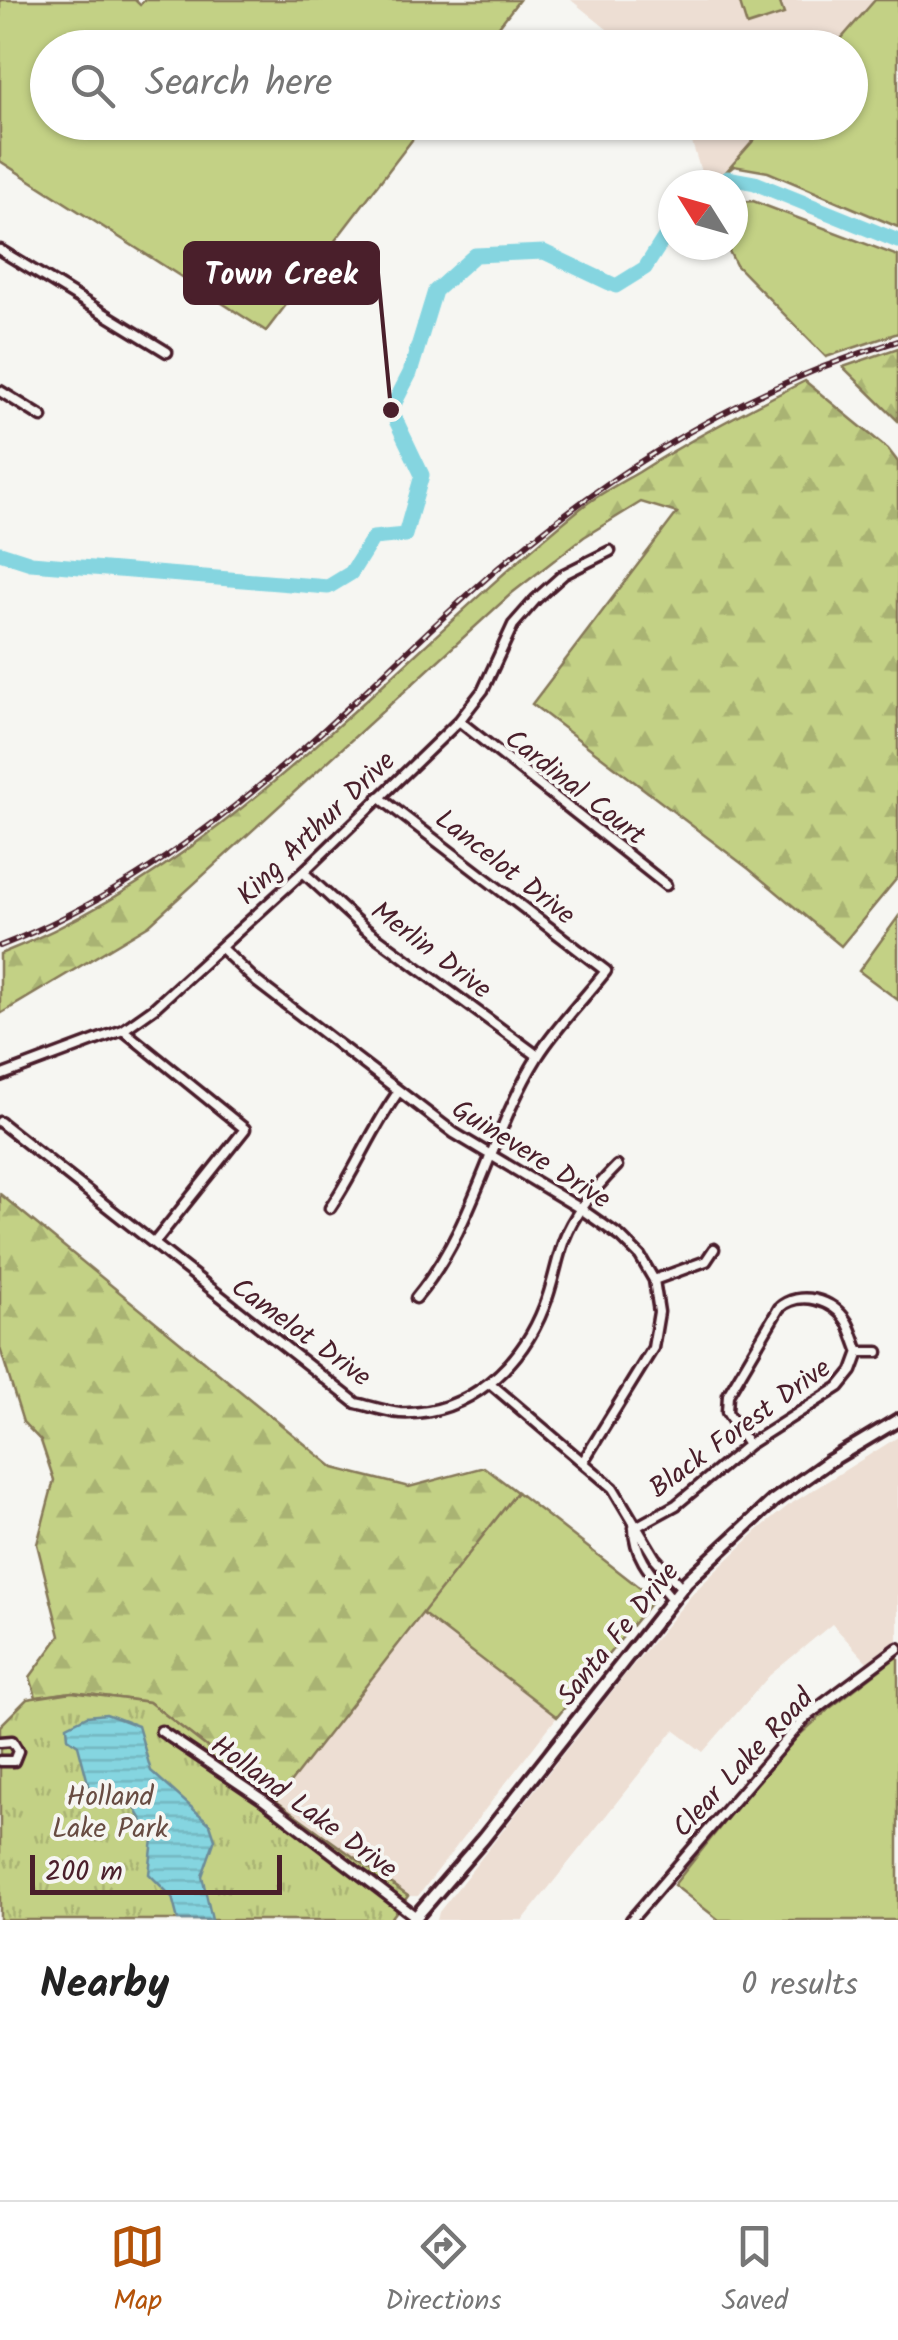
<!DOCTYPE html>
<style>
body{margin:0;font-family:Kalam,sans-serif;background:#f6f6f6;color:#222}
.compass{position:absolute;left:658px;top:170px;width:90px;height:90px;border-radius:50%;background:#fff;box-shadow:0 2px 8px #0004;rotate:307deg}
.scale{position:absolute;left:30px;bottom:25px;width:252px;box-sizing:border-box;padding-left:10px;border:5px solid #4a1f2b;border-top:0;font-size:28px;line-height:35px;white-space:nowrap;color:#4a1f2b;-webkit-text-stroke:8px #f6f6f2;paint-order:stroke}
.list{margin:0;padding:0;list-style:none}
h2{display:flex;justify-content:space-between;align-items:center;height:130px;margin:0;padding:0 40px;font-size:42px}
h2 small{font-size:32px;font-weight:400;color:#767676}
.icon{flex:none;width:55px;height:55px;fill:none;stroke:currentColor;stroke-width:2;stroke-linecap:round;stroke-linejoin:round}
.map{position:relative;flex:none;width:898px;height:1920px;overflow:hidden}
.search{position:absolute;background:#fff;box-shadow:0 2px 8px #0004;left:30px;right:30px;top:30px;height:110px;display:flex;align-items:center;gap:25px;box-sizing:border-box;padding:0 35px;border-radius:55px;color:#767676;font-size:38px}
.sheet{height:280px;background:#fff}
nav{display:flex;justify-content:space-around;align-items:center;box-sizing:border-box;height:140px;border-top:2px solid #e0e0e0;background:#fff;font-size:28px;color:#767676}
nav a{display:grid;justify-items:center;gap:5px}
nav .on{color:#b45309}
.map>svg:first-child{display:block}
.built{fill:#edded3}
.grass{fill:#c3d185;stroke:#867858;stroke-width:2.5}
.forest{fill:url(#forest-firs);stroke:#867858;stroke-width:2.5}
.park{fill:url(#park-tufts);stroke:#867858;stroke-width:2.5}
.water{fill:url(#water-rules);stroke:#6d8c98;stroke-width:2.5}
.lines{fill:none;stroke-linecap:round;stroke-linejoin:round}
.river{stroke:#85d5e0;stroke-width:15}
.street-casing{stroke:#4a1f2b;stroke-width:15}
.secondary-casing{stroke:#4a1f2b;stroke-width:18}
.street{stroke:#f6f6f2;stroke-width:8}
.secondary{stroke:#f6f6f2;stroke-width:10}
.rail-casing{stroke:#4a1f2b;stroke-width:6}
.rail{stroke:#f6f6f2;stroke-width:2.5;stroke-dasharray:8;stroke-linecap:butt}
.labels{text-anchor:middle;stroke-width:8;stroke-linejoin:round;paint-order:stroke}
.street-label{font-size:28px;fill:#4a1f2b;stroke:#f6f6f2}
.park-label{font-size:28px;fill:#684c42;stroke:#f6f6f2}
.leader{fill:none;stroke:#4a1f2b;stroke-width:4}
.callout-dot{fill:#4a1f2b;stroke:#f6f6f2;stroke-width:4}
.callout{fill:#4a1f2b;stroke:#4a1f2b;stroke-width:4}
.callout-label{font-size:30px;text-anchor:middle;font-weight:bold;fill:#fff}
</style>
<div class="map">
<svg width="898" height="1920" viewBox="0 0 898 1920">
<defs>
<pattern id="forest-firs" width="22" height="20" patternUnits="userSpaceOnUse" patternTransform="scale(2.5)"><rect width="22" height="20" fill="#c3d185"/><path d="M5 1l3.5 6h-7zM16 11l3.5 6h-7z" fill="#a9b373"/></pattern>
<pattern id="park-tufts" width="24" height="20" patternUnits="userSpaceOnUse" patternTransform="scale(2.5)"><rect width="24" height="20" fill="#c3d185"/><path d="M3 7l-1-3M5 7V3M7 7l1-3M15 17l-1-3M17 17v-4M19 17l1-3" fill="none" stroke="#a9b373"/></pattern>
<pattern id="water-rules" width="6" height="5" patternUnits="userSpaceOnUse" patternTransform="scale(2.5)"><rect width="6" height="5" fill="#85d5e0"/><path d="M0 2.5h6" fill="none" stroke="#74b6c0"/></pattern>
</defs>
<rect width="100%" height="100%" fill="#f6f6f2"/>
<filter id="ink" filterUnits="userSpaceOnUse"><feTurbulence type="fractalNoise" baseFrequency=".01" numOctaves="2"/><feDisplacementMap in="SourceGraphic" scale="20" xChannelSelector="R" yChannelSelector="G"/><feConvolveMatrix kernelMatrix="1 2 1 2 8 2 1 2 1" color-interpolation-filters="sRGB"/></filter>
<g filter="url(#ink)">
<!-- built -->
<path class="built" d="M 571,0 L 875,0 L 834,48 L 629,47 Z
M 686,123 L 769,123 L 724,174 L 709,185 L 705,185 Z
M 898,1437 L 898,1639 L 867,1662 L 832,1624 L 770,1675 L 703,1752 L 674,1730 L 523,1920 L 437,1920 L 439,1912 L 625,1675 L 695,1591 L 758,1530 L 789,1505 Z
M 422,1613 L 557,1717 L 418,1896 L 408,1896 L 276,1801 Z"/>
<!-- grass -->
<path class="grass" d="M 0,0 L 135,0 L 140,5 L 144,0 L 519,0 L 483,47 L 48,48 L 48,122 L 425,123 L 266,331 L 0,161 Z
M 739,0 L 779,0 L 784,14 L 747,26 Z
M 875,0 L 898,0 L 898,227 L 768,172 L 734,166 L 724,174 L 769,123 L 850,122 L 850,48 L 834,47 Z
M 753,201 L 898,256 L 898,333 L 826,357 L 736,265 L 726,245 L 733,245 L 733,202 Z
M 898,917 L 898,1000 L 859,971 Z
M 517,1492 L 654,1599 L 557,1717 L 422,1613 Z
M 898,1656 L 898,1920 L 719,1920 L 674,1885 L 779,1753 L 830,1708 Z"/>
<!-- forest -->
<path class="forest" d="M 898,348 L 898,421 L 843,367 Z
M 805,381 L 888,449 L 898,462 L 898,877 L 841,946 L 749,869 L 532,704 L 677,513 L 641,502 L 584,537 L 512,593 L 149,925 L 0,1014 L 0,954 C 231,863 392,660 581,508 C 599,494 620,483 639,472 C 693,438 748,409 805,381 Z
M 0,1194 L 334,1468 L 409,1487 L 484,1467 L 517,1492 L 276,1801 L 149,1702 L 72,1692 L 36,1697 L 30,1677 L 60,1636 L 37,1544 L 54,1480 L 41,1441 L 23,1422 L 0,1348 Z"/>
<!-- park -->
<path class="park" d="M 72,1692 L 149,1702 L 276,1801 L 408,1896 L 390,1920 L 0,1920 L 0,1726 L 27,1699 Z"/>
<!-- water -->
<path class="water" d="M 106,1714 L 138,1726 L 151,1771 L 210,1824 L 215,1839 L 202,1876 L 212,1920 L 178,1920 L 172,1897 L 149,1874 L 153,1839 L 131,1801 L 126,1797 L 109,1803 L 93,1802 L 78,1745 L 68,1738 L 67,1726 L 87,1716 Z"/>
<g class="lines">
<!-- river -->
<path class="river" d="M 717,185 L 728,178 L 755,183 L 898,241
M 0,553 L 31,563 L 328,587 L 351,573 L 373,538 L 405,535 L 422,475 L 391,410 L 410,373 L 435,291 L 475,255 L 544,252 L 616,286 L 645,268 L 673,224"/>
<!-- street casing -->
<g class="street-casing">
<path id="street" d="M 0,250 L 167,352
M 0,391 L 42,417
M 459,721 L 666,885
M 379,797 L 606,971 C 584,999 557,1026 538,1056 C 490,1133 475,1227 416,1298
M 303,872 L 364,928 L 538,1056
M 221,948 L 257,982 L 454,1133 L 581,1209 L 621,1237 L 640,1256 L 654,1280 L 659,1312 L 653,1348 L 584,1460
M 123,1030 L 245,1129 L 154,1243
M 0,1076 L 123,1030 L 154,1008 L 303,872 L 459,721 L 483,690 L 513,625 L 536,599 L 564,574 L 610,551
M 0,1122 L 356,1403 C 370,1406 386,1412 400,1413 C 467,1416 521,1366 544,1307 C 553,1285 556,1262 564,1240 C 574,1213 596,1187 617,1166
M 330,1208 C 356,1170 372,1128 399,1091
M 654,1280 L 706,1261 L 714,1249
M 859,1352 L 878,1352
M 491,1384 L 613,1488 L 655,1558 L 681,1587
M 748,1445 L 727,1412 L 728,1395 L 779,1308 C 799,1290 833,1299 847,1322 C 852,1331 855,1343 859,1352
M 634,1528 L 676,1505 L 748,1445 L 839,1387 L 852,1371 L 859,1352
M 634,1528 C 634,1557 653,1576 671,1598
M 161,1731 L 262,1799 L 416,1917
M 0,1742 L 12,1741 L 18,1751 L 14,1761 L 0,1761
M 631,1920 L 807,1716 L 898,1648"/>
</g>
<!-- secondary casing -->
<g class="secondary-casing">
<path id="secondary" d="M 413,1920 L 484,1838 L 687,1581 L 773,1501 L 828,1462 L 898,1420"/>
</g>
<!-- street -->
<use href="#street" class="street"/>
<!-- secondary -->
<use href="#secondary" class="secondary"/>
<!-- rail casing -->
<g class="rail-casing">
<path id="rail" d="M 0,946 C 107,904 206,834 292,758 C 367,694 434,621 510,558 C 625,462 754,384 898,341"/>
</g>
<!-- rail -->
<use href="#rail" class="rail"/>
</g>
</g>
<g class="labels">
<!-- street labels -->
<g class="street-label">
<text transform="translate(576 786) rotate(38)" y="10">Cardinal Court</text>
<text transform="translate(315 827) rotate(-44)" y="10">King Arthur Drive</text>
<text transform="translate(506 866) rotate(38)" y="10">Lancelot Drive</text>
<text transform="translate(432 949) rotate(37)" y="10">Merlin Drive</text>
<text transform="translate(532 1153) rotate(32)" y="10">Guinevere Drive</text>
<text transform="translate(302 1331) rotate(36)" y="10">Camelot Drive</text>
<text transform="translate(739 1427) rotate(-36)" y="10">Black Forest Drive</text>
<text transform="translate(617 1633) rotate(-51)" y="10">Santa Fe Drive</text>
<text transform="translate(742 1762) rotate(-47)" y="10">Clear Lake Road</text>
<text transform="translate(305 1806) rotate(36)" y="10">Holland Lake Drive</text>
</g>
<!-- park labels -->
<g class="park-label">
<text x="110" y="1805">Holland<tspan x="110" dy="32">Lake Park</tspan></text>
</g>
</g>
<!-- callouts -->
<path class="leader" d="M391 410L378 273"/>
<circle class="callout-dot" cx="391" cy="410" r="10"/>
<rect class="callout" x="185" y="243" width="193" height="60" rx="10"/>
<g class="callout-label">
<text x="281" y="284">Town Creek</text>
</g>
</svg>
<svg class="compass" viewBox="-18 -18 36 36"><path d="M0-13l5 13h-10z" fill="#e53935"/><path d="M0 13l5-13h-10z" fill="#767676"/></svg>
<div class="scale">200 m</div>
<div class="search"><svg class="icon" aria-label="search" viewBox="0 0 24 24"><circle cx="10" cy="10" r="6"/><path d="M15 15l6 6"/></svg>Search here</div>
</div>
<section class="sheet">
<h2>Nearby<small>0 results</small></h2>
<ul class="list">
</ul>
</section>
<nav>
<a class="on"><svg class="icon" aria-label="map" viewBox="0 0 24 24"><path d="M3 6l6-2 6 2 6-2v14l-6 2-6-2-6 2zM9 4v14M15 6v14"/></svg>Map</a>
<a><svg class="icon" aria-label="directions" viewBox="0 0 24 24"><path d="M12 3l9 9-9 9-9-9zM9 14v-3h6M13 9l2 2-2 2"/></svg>Directions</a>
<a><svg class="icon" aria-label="saved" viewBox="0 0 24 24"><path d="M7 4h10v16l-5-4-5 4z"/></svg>Saved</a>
</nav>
